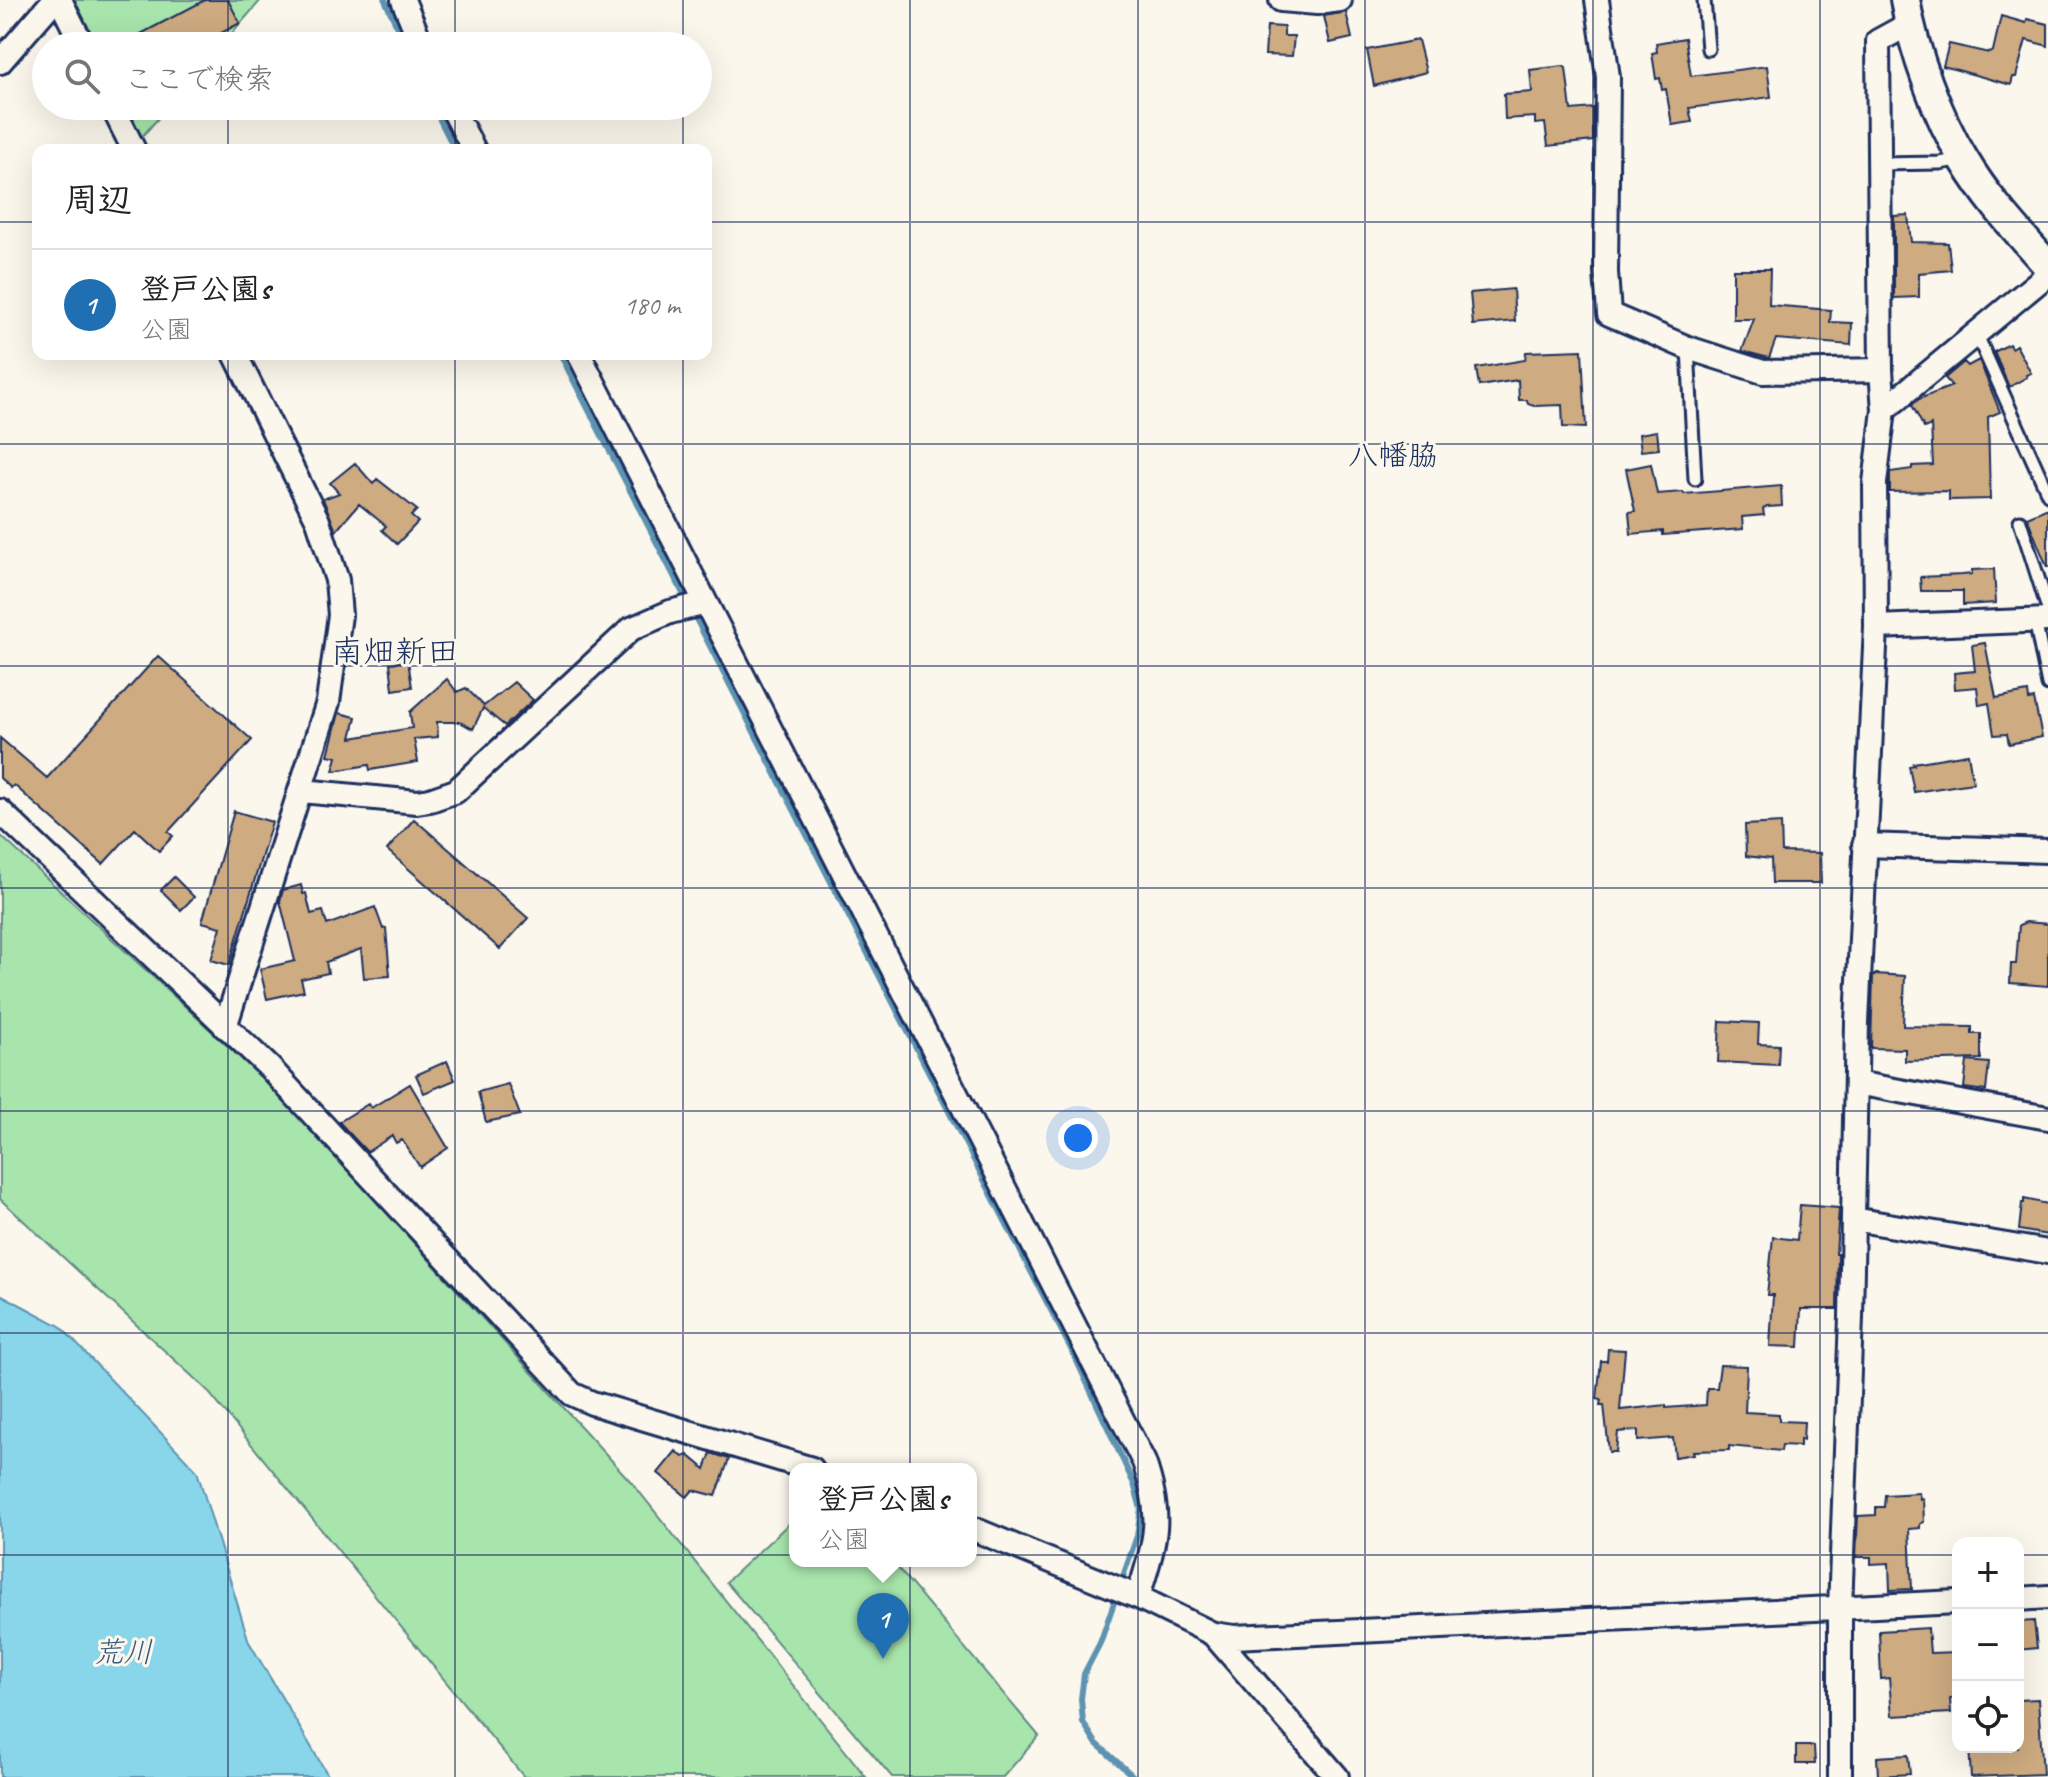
<!DOCTYPE html>
<html lang="ja">
<meta charset="utf-8">
<style>
body{margin:0;font-family:Caveat,"Klee One",sans-serif;background:#f6f6f6;color:#222}
.controls{position:absolute;right:24px;bottom:24px;display:grid;overflow:hidden;border-radius:16px;box-shadow:0 8px 32px #0002}
.controls button{width:72px;height:72px;display:grid;place-items:center;padding:0;border:0;border-bottom:2px solid #e0e0e0;background:#fff;color:#222;font:40px sans-serif}
.you{position:absolute;left:1078px;top:1138px;width:28px;height:28px;margin:-20px;border:6px solid #fff;border-radius:50%;background:#1a73e8;box-shadow:0 0 0 12px #1a73e833}
.badge{display:grid;place-items:center;width:52px;height:52px;border-radius:50%;background:#1f6fb2;color:#fff;font-size:26px;font-weight:700}
.pin{position:absolute;translate:-50% -66px;filter:drop-shadow(0 2px 4px #0008)}
.pin::after{content:'';position:absolute;top:42px;width:28px;height:24px;background:inherit;clip-path:polygon(0 0,100% 0,50% 100%)}
.popup{position:absolute;left:789px;top:1463px;width:188px;height:104px;box-sizing:border-box;display:grid;place-content:center;border-radius:16px;background:#fff;filter:drop-shadow(0 2px 6px #0005);font-size:26px;white-space:nowrap;color:#767676}
.popup b{font-size:30px;color:#222}
.popup::after{content:'';position:absolute;left:50%;top:100%;margin-left:-16px;border:16px solid transparent;border-top-color:#fff}
.list{margin:0;padding:0;list-style:none}
h2{display:flex;justify-content:space-between;align-items:center;height:104px;margin:0;padding:0 32px;font-size:34px}
h2 small{font-size:26px;font-weight:400;color:#767676}
.list li{display:grid;grid-template-columns:52px 1fr auto;gap:24px;align-items:center;box-sizing:border-box;height:112px;padding:0 32px;border-top:2px solid #e0e0e0}
.list b{display:block;font-size:30px;white-space:nowrap}
.list p{margin:0;font-size:26px;white-space:nowrap;color:#767676}
.list em{font-size:26px;font-style:normal;color:#767676}
.icon{flex:none;width:44px;height:44px;fill:none;stroke:currentColor;stroke-width:2;stroke-linecap:round;stroke-linejoin:round}
.map{position:relative;flex:none;width:2048px;height:1777px;overflow:hidden}
.search{position:absolute;background:#fff;box-shadow:0 8px 32px #0002;left:32px;top:32px;width:680px;height:88px;display:flex;align-items:center;gap:20px;box-sizing:border-box;padding:0 28px;border-radius:44px;color:#767676;font-size:30px}
.panel{position:absolute;background:#fff;box-shadow:0 8px 32px #0002;left:32px;top:144px;width:680px;height:216px;border-radius:16px}
.map>svg:first-child{display:block}
.green{fill:#a8e5ac;stroke:#628a85;stroke-width:2}
.water{fill:#89d5e9;stroke:#5d93b1;stroke-width:2}
.lines{fill:none;stroke-linecap:round;stroke-linejoin:round}
.stream{stroke:#5d93b1;stroke-width:6}
.building{fill:#ceab80;stroke:#1b2f5e;stroke-width:2}
.service-casing{stroke:#1b2f5e;stroke-width:17}
.minor-casing{stroke:#1b2f5e;stroke-width:28}
.tertiary-casing{stroke:#1b2f5e;stroke-width:34}
.service{stroke:#fbf7ec;stroke-width:11}
.minor{stroke:#fbf7ec;stroke-width:22}
.tertiary{stroke:#fbf7ec;stroke-width:28}
.grid{fill:none;stroke:#1b2f5e;stroke-width:2;stroke-opacity:0.55}
.labels{text-anchor:middle;stroke-width:6;stroke-linejoin:round;paint-order:stroke}
.neighbourhood-label{font-size:30px;fill:#1b2f5e;stroke:#fbf7ec}
.water-label{font-size:30px;font-style:italic;fill:#365881;stroke:#fbf7ec}
.quarter-label{font-size:32px;fill:#1b2f5e;stroke:#fbf7ec}
</style>
<div class="map">
<svg width="2048" height="1777" viewBox="0 0 2048 1777">
<rect width="100%" height="100%" fill="#fbf7ec"/>
<filter id="ink" filterUnits="userSpaceOnUse"><feTurbulence type="fractalNoise" baseFrequency=".0125" numOctaves="2"/><feDisplacementMap in="SourceGraphic" scale="16" xChannelSelector="R" yChannelSelector="G"/><feConvolveMatrix kernelMatrix="1 2 1 2 8 2 1 2 1" color-interpolation-filters="sRGB"/></filter>
<g filter="url(#ink)">
<!-- green -->
<path class="green" d="M 70,0 L 261,0 L 221,46 L 93,46 Z
M 122,106 L 169,106 L 139,140 Z
M 0,835 L 273,1088 L 633,1484 L 866,1777 L 524,1777 L 206,1389 L 0,1199 Z
M 795,1518 L 795,1561 L 892,1561 L 1039,1736 L 1003,1777 L 892,1777 L 726,1582 Z"/>
<!-- water -->
<path class="water" d="M 0,1294 L 60,1326 L 197,1471 L 249,1642 L 329,1777 L 0,1777 Z"/>
<g class="lines">
<!-- stream -->
<path class="stream" d="M 385,0 L 406,46
M 433,106 L 455,150
M 560,354 L 1075,1357 L 1134,1484 L 1141,1509 L 1137,1536 L 1100,1643 L 1084,1674 L 1081,1699 L 1083,1722 L 1096,1743 L 1134,1777"/>
</g>
<!-- building -->
<path class="building" d="M 205,0 L 228,0 L 240,23 L 197,46 L 118,46 Z
M 1346,12 L 1352,38 L 1330,43 L 1324,16 Z
M 2001,16 L 2026,23 L 2027,19 L 2048,24 L 2048,46 L 2026,40 L 2016,77 L 2013,77 L 2011,85 L 1943,66 L 1949,44 L 1989,53 L 1993,51 Z
M 1267,26 L 1284,27 L 1284,36 L 1294,36 L 1292,56 L 1265,55 Z
M 1685,38 L 1691,76 L 1767,66 L 1771,97 L 1689,108 L 1692,122 L 1672,125 L 1666,89 L 1662,90 L 1660,78 L 1656,79 L 1652,53 L 1657,52 L 1656,43 Z
M 1418,40 L 1426,72 L 1374,86 L 1367,50 Z
M 1563,66 L 1566,68 L 1571,110 L 1593,108 L 1593,141 L 1548,146 L 1545,123 L 1535,124 L 1535,117 L 1505,119 L 1504,94 L 1532,92 L 1530,70 Z
M 1908,215 L 1911,242 L 1948,243 L 1951,270 L 1919,273 L 1919,297 L 1894,298 L 1894,216 Z
M 1733,269 L 1770,269 L 1769,305 L 1831,310 L 1830,322 L 1852,323 L 1851,345 L 1776,339 L 1769,358 L 1742,351 L 1754,319 L 1733,319 Z
M 1513,289 L 1515,321 L 1473,325 L 1470,293 Z
M 2009,344 L 2011,348 L 2016,345 L 2031,373 L 2026,375 L 2027,377 L 2009,387 L 1994,352 Z
M 1582,350 L 1586,428 L 1563,427 L 1562,405 L 1534,406 L 1528,404 L 1527,400 L 1519,400 L 1518,380 L 1479,386 L 1476,368 L 1525,360 L 1526,352 Z
M 1979,360 L 2000,412 L 1988,417 L 1990,499 L 1949,500 L 1949,491 L 1890,492 L 1890,472 L 1912,469 L 1912,466 L 1933,465 L 1931,425 L 1924,428 L 1912,405 L 1919,399 L 1952,386 L 1945,378 L 1964,362 L 1968,366 Z
M 1657,431 L 1659,449 L 1641,451 L 1639,434 Z
M 355,463 L 373,484 L 377,479 L 417,510 L 411,516 L 418,522 L 397,544 L 382,530 L 386,526 L 359,504 L 336,531 L 323,499 L 339,493 L 330,483 Z
M 1651,464 L 1657,494 L 1683,492 L 1684,494 L 1781,486 L 1782,506 L 1767,507 L 1763,509 L 1764,515 L 1742,517 L 1743,529 L 1663,535 L 1663,531 L 1631,534 L 1629,512 L 1635,511 L 1626,469 Z
M 2048,508 L 2048,567 L 2047,567 L 2027,517 Z
M 1994,569 L 1996,603 L 1963,605 L 1963,591 L 1921,591 L 1920,577 L 1962,575 L 1972,574 L 1972,570 Z
M 1985,643 L 1996,698 L 2028,692 L 2029,700 L 2034,699 L 2042,737 L 2009,744 L 2007,734 L 1994,735 L 1989,703 L 1979,705 L 1977,687 L 1955,689 L 1954,673 L 1975,671 L 1972,645 Z
M 158,656 L 252,740 L 168,832 L 173,836 L 159,851 L 135,829 L 103,864 L 14,785 L 11,788 L 0,778 L 0,738 L 47,778 Z
M 408,661 L 412,687 L 393,690 L 390,663 Z
M 447,679 L 457,692 L 466,688 L 484,706 L 514,682 L 533,700 L 505,726 L 483,708 L 473,729 L 460,722 L 437,722 L 438,737 L 414,739 L 418,762 L 370,770 L 369,765 L 333,771 L 337,757 L 328,755 L 339,713 L 356,717 L 351,738 L 412,728 L 410,712 Z
M 1968,754 L 1973,783 L 1914,792 L 1909,766 L 1914,765 L 1913,763 Z
M 234,811 L 272,822 L 229,965 L 211,960 L 221,927 L 202,922 Z
M 414,819 L 528,918 L 500,949 L 387,850 Z
M 1781,823 L 1782,852 L 1820,853 L 1821,883 L 1772,883 L 1771,859 L 1746,856 L 1745,825 Z
M 174,877 L 194,897 L 181,910 L 161,890 Z
M 301,885 L 303,894 L 306,893 L 311,914 L 323,911 L 327,925 L 375,907 L 383,929 L 386,928 L 390,976 L 364,978 L 361,949 L 326,962 L 328,973 L 301,979 L 304,991 L 267,999 L 260,969 L 295,961 L 280,901 L 283,890 Z
M 2026,922 L 2048,924 L 2048,986 L 2010,983 L 2011,964 L 2016,964 L 2019,925 Z
M 1876,974 L 1905,976 L 1903,1026 L 1972,1027 L 1972,1034 L 1981,1034 L 1981,1059 L 1905,1061 L 1905,1049 L 1871,1048 L 1873,976 Z
M 1720,1021 L 1759,1023 L 1758,1044 L 1779,1045 L 1778,1065 L 1718,1062 Z
M 447,1061 L 455,1080 L 424,1093 L 416,1075 Z
M 1967,1061 L 1989,1063 L 1986,1091 L 1964,1088 Z
M 410,1084 L 448,1148 L 420,1167 L 402,1140 L 396,1143 L 392,1136 L 367,1152 L 339,1122 L 368,1104 L 371,1108 Z
M 508,1084 L 520,1115 L 486,1122 L 478,1092 Z
M 2024,1199 L 2048,1204 L 2048,1235 L 2019,1230 L 2022,1203 L 2024,1203 Z
M 1800,1205 L 1839,1208 L 1836,1254 L 1838,1254 L 1837,1309 L 1801,1309 L 1799,1347 L 1770,1346 L 1773,1295 L 1767,1295 L 1773,1237 L 1797,1240 Z
M 1608,1349 L 1625,1350 L 1620,1410 L 1666,1405 L 1666,1408 L 1706,1405 L 1707,1388 L 1717,1388 L 1720,1365 L 1747,1366 L 1745,1412 L 1779,1414 L 1779,1421 L 1804,1422 L 1803,1440 L 1800,1439 L 1800,1446 L 1782,1445 L 1781,1451 L 1729,1446 L 1729,1450 L 1693,1451 L 1694,1454 L 1675,1457 L 1673,1438 L 1638,1441 L 1638,1430 L 1618,1432 L 1616,1452 L 1609,1452 L 1604,1405 L 1600,1405 L 1601,1400 L 1597,1399 L 1601,1361 L 1607,1361 Z
M 676,1451 L 683,1457 L 688,1455 L 705,1469 L 711,1453 L 729,1459 L 716,1496 L 693,1490 L 687,1497 L 658,1473 Z
M 1919,1493 L 1920,1499 L 1923,1498 L 1924,1522 L 1920,1524 L 1920,1528 L 1909,1529 L 1912,1589 L 1890,1590 L 1889,1563 L 1871,1564 L 1871,1557 L 1856,1557 L 1858,1516 L 1876,1515 L 1876,1507 L 1884,1507 L 1885,1495 Z
M 2034,1621 L 2037,1648 L 2018,1650 L 2018,1622 Z
M 1928,1628 L 1930,1653 L 1958,1652 L 1958,1698 L 1950,1699 L 1951,1713 L 1892,1716 L 1889,1678 L 1881,1679 L 1879,1631 Z
M 2038,1699 L 2043,1774 L 1971,1777 L 1969,1747 L 2018,1747 L 2018,1700 Z
M 1796,1746 L 1814,1746 L 1815,1764 L 1796,1764 Z
M 1908,1755 L 1910,1774 L 1878,1776 L 1877,1757 Z"/>
<g class="lines">
<!-- service casing -->
<g class="service-casing">
<path id="service" d="M 1704,0 L 1708,49
M 1879,164 L 1940,163 L 1962,159
M 1976,333 L 2048,494
M 1688,348 L 1695,479
M 2020,521 L 2048,609
M 2035,620 L 2048,685"/>
</g>
<!-- minor casing -->
<g class="minor-casing">
<path id="minor" d="M 60,0 L 83,46
M 403,0 L 422,46
M 1281,0 L 1317,3 L 1340,0
M 1597,0 L 1608,77 L 1606,272 L 1609,314 L 1688,348 L 1763,372 L 1881,370
M 0,62 L 54,0
M 112,106 L 134,150
M 451,106 L 474,150
M 579,354 L 1144,1462 C 1164,1520 1155,1541 1138,1597
M 1884,410 L 2048,274
M 1876,627 L 2048,620
M 302,791 L 417,802 L 430,800 L 456,791 L 631,629 L 670,612 L 706,603
M 0,811 L 270,1068 L 572,1394 L 592,1403 L 812,1469
M 1864,845 L 2048,851
M 225,1027 L 328,702 L 340,615 L 337,580 L 318,521 L 235,354
M 1856,1083 L 2048,1118
M 1853,1219 L 2048,1252
M 971,1528 L 1138,1597 L 1213,1634 L 1337,1777
M 2018,1599 L 2048,1597
M 1213,1634 L 1234,1637 L 1958,1602
M 1840,1777 L 1840,1609 L 1851,1317 L 1857,1022 L 1876,627 L 1875,483 L 1884,410 L 1881,370 L 1878,41 L 1909,24"/>
</g>
<!-- tertiary casing -->
<g class="tertiary-casing">
<path id="tertiary" d="M 1905,0 C 1914,52 1937,116 1964,160 C 1987,199 2018,232 2048,266"/>
</g>
<!-- service -->
<use href="#service" class="service"/>
<!-- minor -->
<use href="#minor" class="minor"/>
<!-- tertiary -->
<use href="#tertiary" class="tertiary"/>
</g>
</g>
<!-- grid -->
<path class="grid" d="M 228,0 L 228,46M 455,0 L 455,46M 683,0 L 683,46M 910,0 L 910,1777M 1138,0 L 1138,1777M 1365,0 L 1365,1777M 1593,0 L 1593,1777M 1820,0 L 1820,1777M 228,106 L 228,150M 455,106 L 455,150M 683,106 L 683,150M 0,222 L 38,222M 706,222 L 2048,222M 228,354 L 228,1777M 455,354 L 455,1777M 683,354 L 683,1777M 0,444 L 2048,444M 0,666 L 2048,666M 0,888 L 2048,888M 0,1111 L 2048,1111M 0,1333 L 2048,1333M 0,1555 L 1958,1555M 2018,1555 L 2048,1555"/>
<g class="labels">
<!-- neighbourhood labels -->
<g class="neighbourhood-label">
<text x="1393" y="465">八幡脇</text>
</g>
<!-- water labels -->
<g class="water-label">
<text x="123" y="1662">荒川</text>
</g>
<!-- quarter labels -->
<g class="quarter-label">
<text x="395" y="662">南畑新田</text>
</g>
</g>
</svg>
<div class="controls">
<button>+</button>
<button>−</button>
<button><svg class="icon" aria-label="locate" viewBox="0 0 24 24"><circle cx="12" cy="12" r="6"/><path d="M12 2v4M12 18v4M2 12h4M18 12h4"/></svg></button>
</div>
<div class="you"></div>
<div class="pin badge" style="left:883px;top:1659px">1</div>
<div class="popup"><b>登戸公園s</b>公園</div>
<div class="search"><svg class="icon" aria-label="search" viewBox="0 0 24 24"><circle cx="10" cy="10" r="6"/><path d="M15 15l6 6"/></svg>ここで検索</div>
<section class="panel">
<h2>周辺<small></small></h2>
<ul class="list">
<li><span class="badge">1</span><div><b>登戸公園s</b><p>公園</p></div><em>180 m</em></li>
</ul>
</section>
</div>
